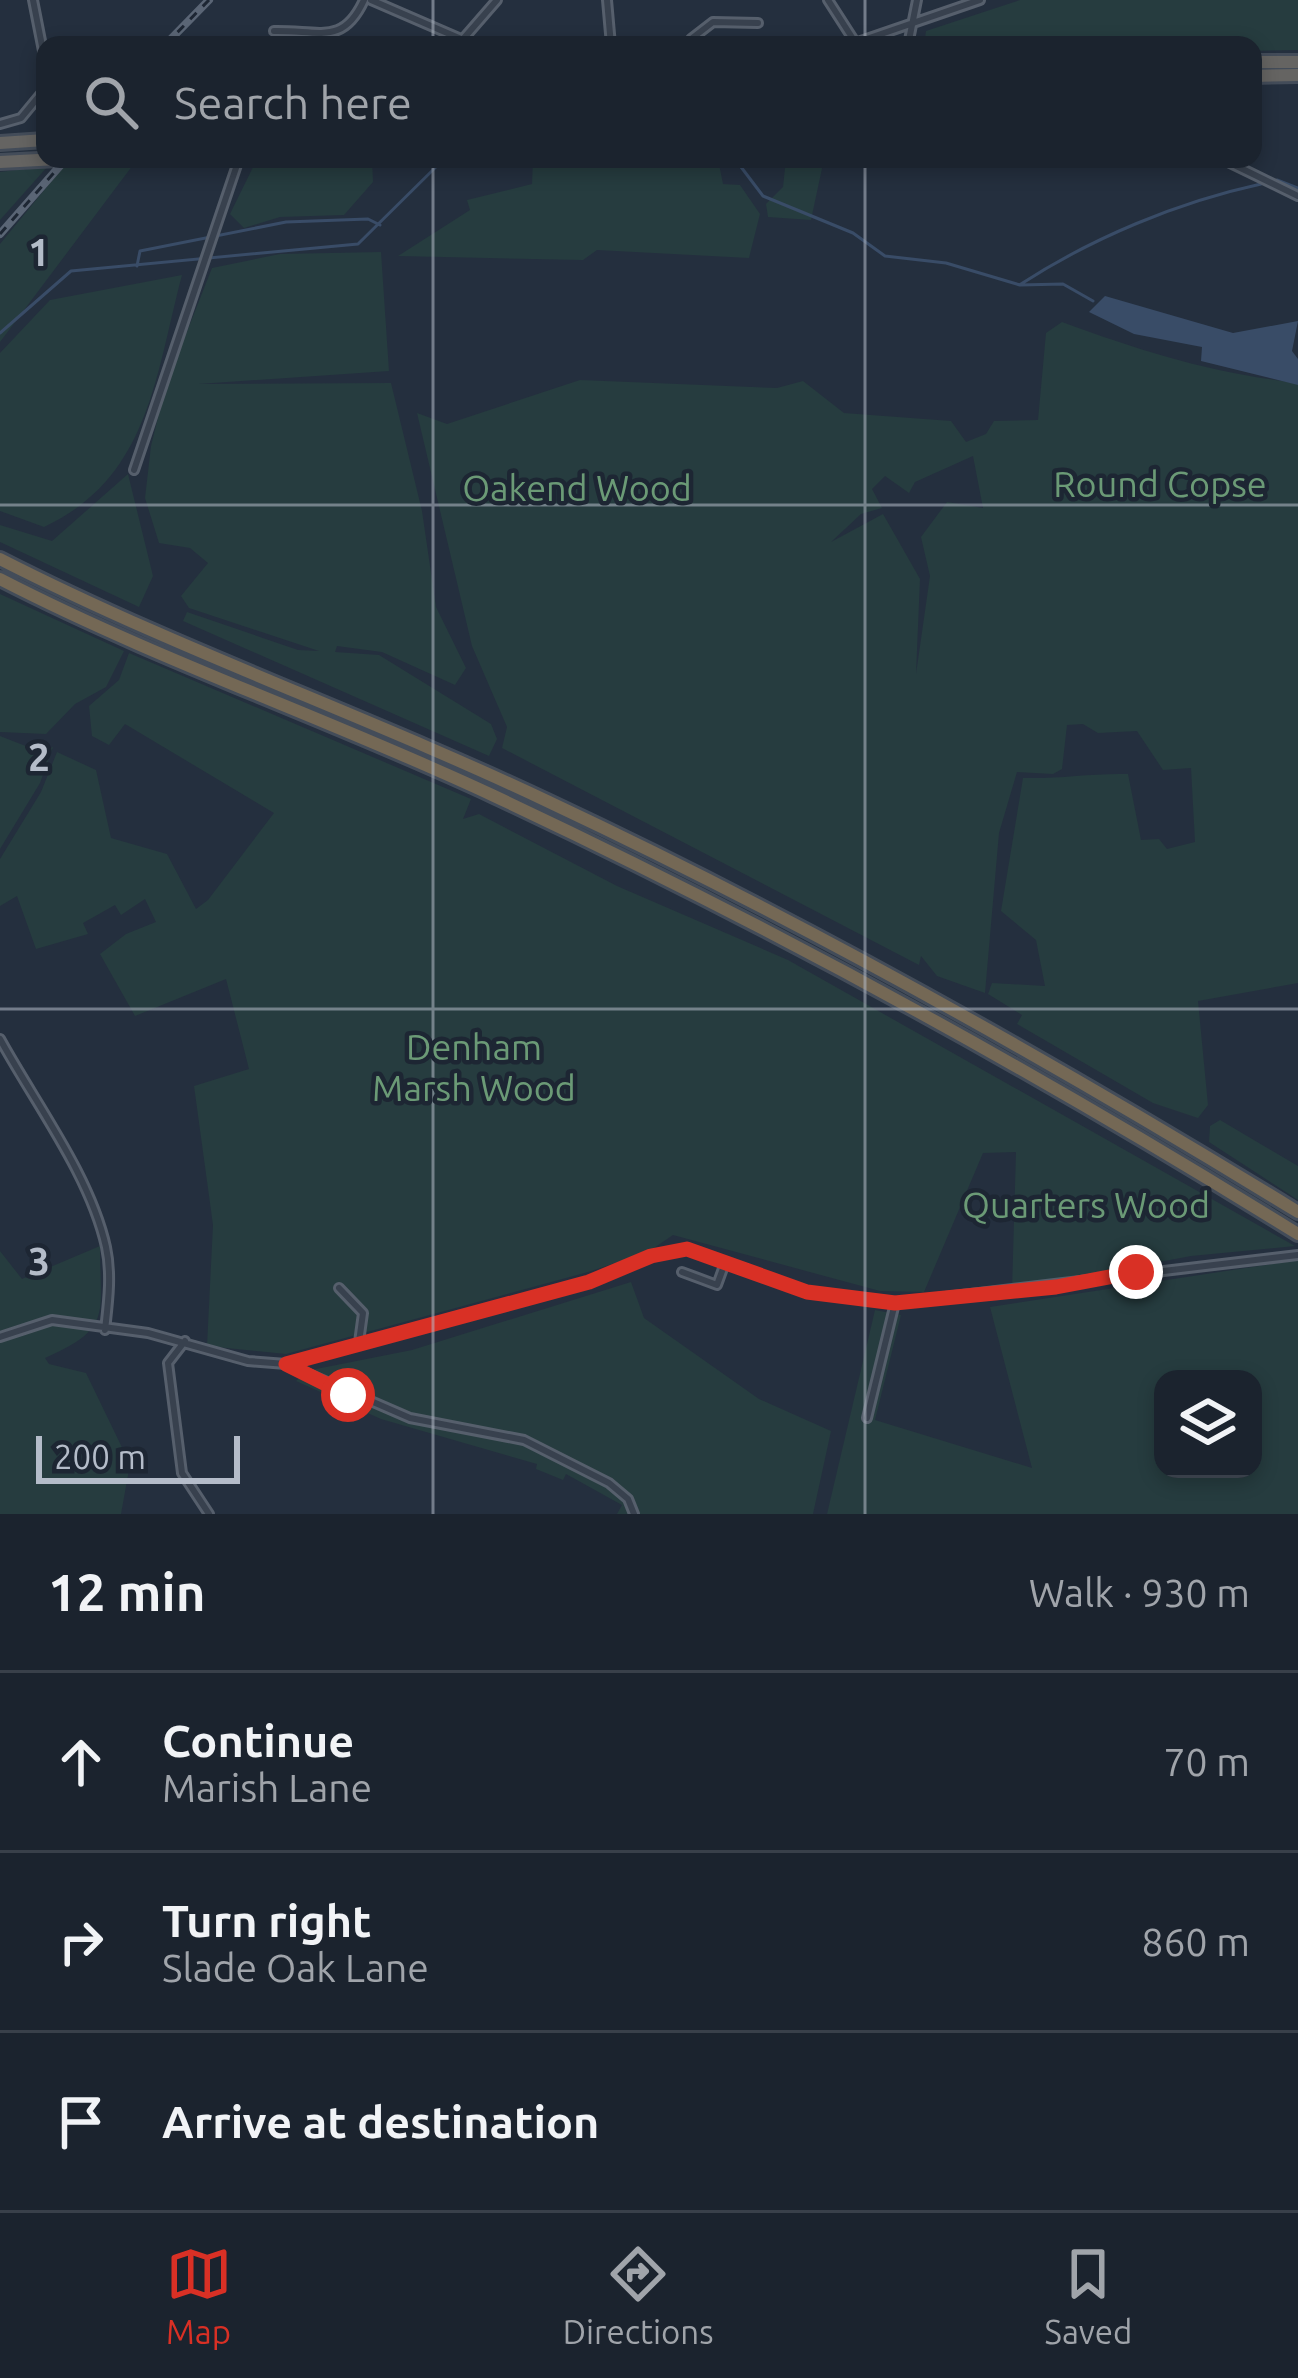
<!DOCTYPE html>
<meta charset="utf-8">
<style>
body{margin:0;font-family:Ubuntu,sans-serif;background:#242b36;color:#f1f3f6}
.controls{position:absolute;right:36px;bottom:36px;display:grid;overflow:hidden;border-radius:24px;box-shadow:0 6px 18px #0003}
.controls button{width:108px;height:108px;display:grid;place-items:center;padding:0;border:0;border-bottom:3px solid #39404a;background:#1b232e;color:#f1f3f6;font:60px sans-serif}
.scale{position:absolute;left:36px;bottom:30px;width:204px;box-sizing:border-box;padding-left:12px;border:6px solid #b4bcc9;border-top:0;font-size:33px;line-height:42px;white-space:nowrap;color:#b4bcc9;-webkit-text-stroke:9px #1d2633;paint-order:stroke}
.stop{position:absolute;width:36px;height:36px;margin:-27px;border:9px solid #d93025;border-radius:50%;background:#fff}
.stop.end{background:#d93025;border-color:#fff;box-shadow:0 3px 12px #0008}
.list{margin:0;padding:0;list-style:none}
h2{display:flex;justify-content:space-between;align-items:center;height:156px;margin:0;padding:0 48px;font-size:51px}
h2 small{font-size:39px;font-weight:400;color:#a0a4aa}
.list li{display:grid;grid-template-columns:78px 1fr auto;gap:36px;align-items:center;box-sizing:border-box;height:180px;padding:0 48px;border-top:3px solid #39404a}
.list b{display:block;font-size:45px;white-space:nowrap}
.list p{margin:0;font-size:39px;white-space:nowrap;color:#a0a4aa}
.list em{font-size:39px;font-style:normal;color:#a0a4aa}
.icon{flex:none;width:66px;height:66px;fill:none;stroke:currentColor;stroke-width:2;stroke-linecap:round;stroke-linejoin:round}
.map{position:relative;flex:none;width:1298px;height:1514px;overflow:hidden}
.search{position:absolute;background:#1b232e;box-shadow:0 6px 18px #0003;left:36px;right:36px;top:36px;height:132px;display:flex;align-items:center;gap:30px;box-sizing:border-box;padding:0 42px;border-radius:24px;color:#a0a4aa;font-size:45px}
.sheet{height:696px;background:#1b232e}
nav{display:flex;justify-content:space-around;align-items:center;box-sizing:border-box;height:168px;border-top:3px solid #39404a;background:#1b232e;font-size:33px;color:#a0a4aa}
nav a{display:grid;justify-items:center;gap:6px}
nav .on{color:#d93025}
.map>svg:first-child{display:block}
.green{fill:#263c3f;fill-rule:evenodd}
.water{fill:#394c67}
.lines{fill:none;stroke-linecap:round;stroke-linejoin:round}
.stream{stroke:#394c67;stroke-width:3}
.minor-casing{stroke:#565f6c;stroke-width:12}
.trunk-casing{stroke:#434c59;stroke-width:18}
.motorway-casing{stroke:#434c59;stroke-width:18}
.minor{stroke:#38414e;stroke-width:6}
.trunk{stroke:#656462;stroke-width:12}
.motorway{stroke:#746855;stroke-width:12}
.rail-casing{stroke:#5a6575;stroke-width:8}
.rail{stroke:#1d2633;stroke-width:3;stroke-dasharray:9;stroke-linecap:butt}
.route{stroke:#d93025;stroke-width:15}
.grid{fill:none;stroke:#b4bcc9;stroke-width:3;stroke-opacity:0.55}
.labels{text-anchor:middle;stroke-width:9;stroke-linejoin:round;paint-order:stroke}
.park-label{font-size:36px;fill:#6b9a76;stroke:#1d2633}
.grid-label{font-size:39px;text-anchor:middle;font-weight:bold;fill:#b4bcc9;stroke:#1d2633;stroke-width:9;stroke-linejoin:round;paint-order:stroke}
</style>
<div class="map">
<svg width="1298" height="1514" viewBox="0 0 1298 1514">
<rect width="100%" height="100%" fill="#242f3e"/>
<!-- green -->
<path class="green" d="M 1020,0 L 1298,0 L 1298,50 L 1253,51 L 1253,45 L 924,45 L 926,31 Z
M 257,159 L 372,159 L 373,182 L 344,215 L 280,217 L 244,228 L 230,214 Z
M 533,159 L 718,159 L 723,184 L 740,185 L 760,214 L 749,258 L 597,250 L 583,260 L 398,256 L 470,210 L 467,200 L 532,184 Z
M 786,159 L 824,159 L 811,220 L 768,217 L 766,204 L 783,187 Z
M 136,161 L 0,342 L 0,244 L 64,166 Z
M 48,166 L 0,220 L 0,172 Z
M 381,252 L 389,371 L 198,384 L 391,383 L 422,511 L 436,607 L 466,668 L 455,685 L 382,652 L 337,646 L 335,652 L 379,655 L 491,724 L 497,739 L 489,756 L 183,621 L 187,612 L 298,650 L 319,651 L 189,608 L 181,596 L 208,563 L 190,548 L 159,543 L 145,498 L 151,446 L 166,385 L 212,268 L 280,254 Z
M 182,275 C 155,377 149,478 44,527 L 0,511 L 0,353 L 50,300 Z
M 1062,322 C 1144,352 1211,373 1298,383 L 1298,983 L 1198,1001 L 1208,1105 L 1198,1118 L 1153,1103 L 1017,1024 L 1022,1015 L 988,994 L 992,983 L 1045,986 L 1036,940 L 1001,911 L 1023,778 C 1059,779 1092,773 1128,774 L 1141,840 L 1159,839 L 1167,849 L 1195,842 L 1191,768 L 1163,770 L 1137,731 L 1098,733 L 1083,724 L 1067,725 L 1062,769 L 1053,774 L 1017,772 L 999,833 L 985,993 L 937,976 L 921,956 L 919,965 L 502,748 L 507,727 L 472,646 L 417,413 L 447,424 L 580,380 L 777,388 L 803,381 L 844,413 L 951,421 L 966,442 L 986,434 L 994,421 L 1038,420 L 1046,333 ZM 973,456 L 983,508 L 947,502 L 921,537 L 930,576 L 916,674 L 920,579 L 883,514 L 831,542 L 861,514 L 882,508 L 872,489 L 885,476 L 909,493 L 915,482 Z
M 128,474 L 153,576 L 139,607 L 0,542 L 0,525 L 52,541 Z
M 0,594 L 124,651 L 106,687 L 75,704 L 46,734 L 0,732 Z
M 129,653 L 471,799 L 463,819 L 479,814 L 617,886 L 788,960 L 1295,1246 L 1191,1256 L 1012,1290 L 1016,1152 L 983,1153 L 924,1292 L 880,1291 L 673,1235 L 648,1252 L 588,1272 L 286,1354 L 207,1346 L 213,1225 L 194,1086 L 249,1069 L 226,979 L 135,1016 L 100,954 L 126,934 L 156,922 L 145,899 L 121,915 L 115,905 L 83,923 L 88,934 L 36,949 L 17,896 L 0,906 L 0,859 L 41,792 L 57,752 L 96,770 L 111,838 L 167,854 L 196,909 L 208,900 L 274,813 L 125,724 L 109,745 L 92,736 L 89,706 L 119,680 Z
M 0,736 L 41,752 L 53,747 L 40,783 L 0,849 Z
M 1220,1120 L 1298,1166 L 1298,1200 L 1209,1142 L 1210,1126 Z
M 100,1246 C 100,1315 113,1328 45,1358 L 49,1364 L 86,1373 L 130,1464 L 121,1514 L 0,1514 L 0,1251 L 22,1279 Z
M 1298,1260 L 1298,1514 L 827,1514 L 875,1310 L 901,1315 L 875,1420 L 1032,1468 L 990,1307 ZM 1163,1379 L 1253,1379 L 1253,1469 L 1163,1469 Z
M 631,1282 L 644,1318 L 759,1399 L 831,1431 L 813,1514 L 617,1514 L 622,1505 L 566,1474 L 563,1480 L 536,1469 L 537,1464 L 381,1419 L 296,1381 L 306,1371 L 412,1350 Z"/>
<!-- water -->
<path class="water" d="M 1105,296 L 1233,333 L 1298,321 L 1292,351 L 1298,359 L 1298,385 L 1201,361 L 1202,347 L 1134,334 L 1089,312 Z"/>
<g class="lines">
<!-- stream -->
<path class="stream" d="M 735,159 L 763,196 L 853,233 L 885,256 L 946,263 L 1020,285 L 1063,284 L 1093,301
M 1277,180 L 1298,188
M 137,266 L 140,251 L 286,222 L 368,219 L 380,225
M 1021,284 C 1092,238 1178,202 1261,184
M 0,333 L 71,271 L 358,244 L 444,159"/>
<!-- minor casing -->
<g class="minor-casing">
<path id="minor" d="M 33,0 L 45,61
M 371,0 L 475,45
M 607,0 L 611,45
M 828,0 L 855,42
M 274,31 C 319,30 343,46 364,0
M 464,38 L 497,0
M 691,39 L 713,22 L 758,23
M 623,45 L 855,43 L 980,0
M 908,45 L 917,0
M 0,124 L 21,118 L 45,89
M 1222,159 L 1298,196
M 134,470 L 239,159
M 0,1039 C 35,1103 90,1175 106,1247 C 112,1275 108,1303 105,1330
M 682,1272 L 717,1285 L 725,1263
M 339,1288 L 363,1313 L 359,1342
M 0,1337 L 52,1320 L 148,1333 L 248,1361 L 286,1364 L 589,1282 L 651,1256 L 687,1249 L 807,1292 L 895,1303 L 1298,1255
M 185,1341 L 168,1363 L 182,1473 L 209,1514
M 288,1365 L 410,1418 L 524,1440 L 609,1483 L 628,1499 L 634,1514
M 867,1418 L 895,1303"/>
</g>
<!-- trunk casing -->
<g class="trunk-casing">
<path id="trunk" d="M 1253,62 L 1298,62
M 1253,76 L 1298,75
M 0,143 L 45,140
M 0,162 L 58,159"/>
</g>
<!-- motorway casing -->
<g class="motorway-casing">
<path id="motorway" d="M 0,559 C 178,650 368,716 549,802 C 807,923 1055,1063 1298,1212
M 0,579 C 159,661 330,719 492,795 C 770,925 1037,1072 1298,1234"/>
</g>
<!-- minor -->
<use href="#minor" class="minor"/>
<!-- trunk -->
<use href="#trunk" class="trunk"/>
<!-- motorway -->
<use href="#motorway" class="motorway"/>
<!-- rail casing -->
<g class="rail-casing">
<path id="rail" d="M 165,45 L 209,0
M 0,234 L 66,159"/>
</g>
<!-- rail -->
<use href="#rail" class="rail"/>
</g>
<g class="lines">
<!-- route -->
<path class="route" d="M 348,1395 L 286,1364 L 589,1282 L 651,1256 L 687,1249 L 807,1292 L 895,1303 L 1056,1287 L 1136,1272"/>
</g>
<!-- grid -->
<path class="grid" d="M 433,0 L 433,45M 865,0 L 865,45M 433,159 L 433,1514M 865,159 L 865,1514M 0,505 L 1298,505M 0,1009 L 1298,1009"/>
<g class="labels">
<!-- park labels -->
<g class="park-label">
<text x="1160" y="497">Round Copse</text>
<text x="577" y="501">Oakend Wood</text>
<text x="474" y="1060">Denham<tspan x="474" dy="41">Marsh Wood</tspan></text>
<text x="1086" y="1218">Quarters Wood</text>
</g>
</g>
<g class="grid-label">
<text x="39" y="266">1</text>
<text x="39" y="771">2</text>
<text x="39" y="1275">3</text>
</g>
</svg>
<div class="controls">
<button><svg class="icon" aria-label="layers" viewBox="0 0 24 24"><path d="M12 4l9 5-9 5-9-5zM3 14l9 5 9-5"/></svg></button>
</div>
<div class="scale">200 m</div>
<div class="stop" style="left:348px;top:1395px"></div>
<div class="stop end" style="left:1136px;top:1272px"></div>
<div class="search"><svg class="icon" aria-label="search" viewBox="0 0 24 24"><circle cx="10" cy="10" r="6"/><path d="M15 15l6 6"/></svg>Search here</div>
</div>
<section class="sheet">
<h2>12 min<small>Walk · 930 m</small></h2>
<ul class="list">
<li><svg class="icon" aria-label="ahead" viewBox="0 0 24 24"><path d="M12 20V5M6 11l6-6 6 6"/></svg><div><b>Continue</b><p>Marish Lane</p></div><em>70 m</em></li>
<li><svg class="icon" aria-label="right" viewBox="0 0 24 24"><path d="M7 20v-9h11M14 6l5 5-5 5"/></svg><div><b>Turn right</b><p>Slade Oak Lane</p></div><em>860 m</em></li>
<li><svg class="icon" aria-label="arrive" viewBox="0 0 24 24"><path d="M6 21V4h12l-3 4 3 4H6"/></svg><div><b>Arrive at destination</b></div></li>
</ul>
</section>
<nav>
<a class="on"><svg class="icon" aria-label="map" viewBox="0 0 24 24"><path d="M3 6l6-2 6 2 6-2v14l-6 2-6-2-6 2zM9 4v14M15 6v14"/></svg>Map</a>
<a><svg class="icon" aria-label="directions" viewBox="0 0 24 24"><path d="M12 3l9 9-9 9-9-9zM9 14v-3h6M13 9l2 2-2 2"/></svg>Directions</a>
<a><svg class="icon" aria-label="saved" viewBox="0 0 24 24"><path d="M7 4h10v16l-5-4-5 4z"/></svg>Saved</a>
</nav>
